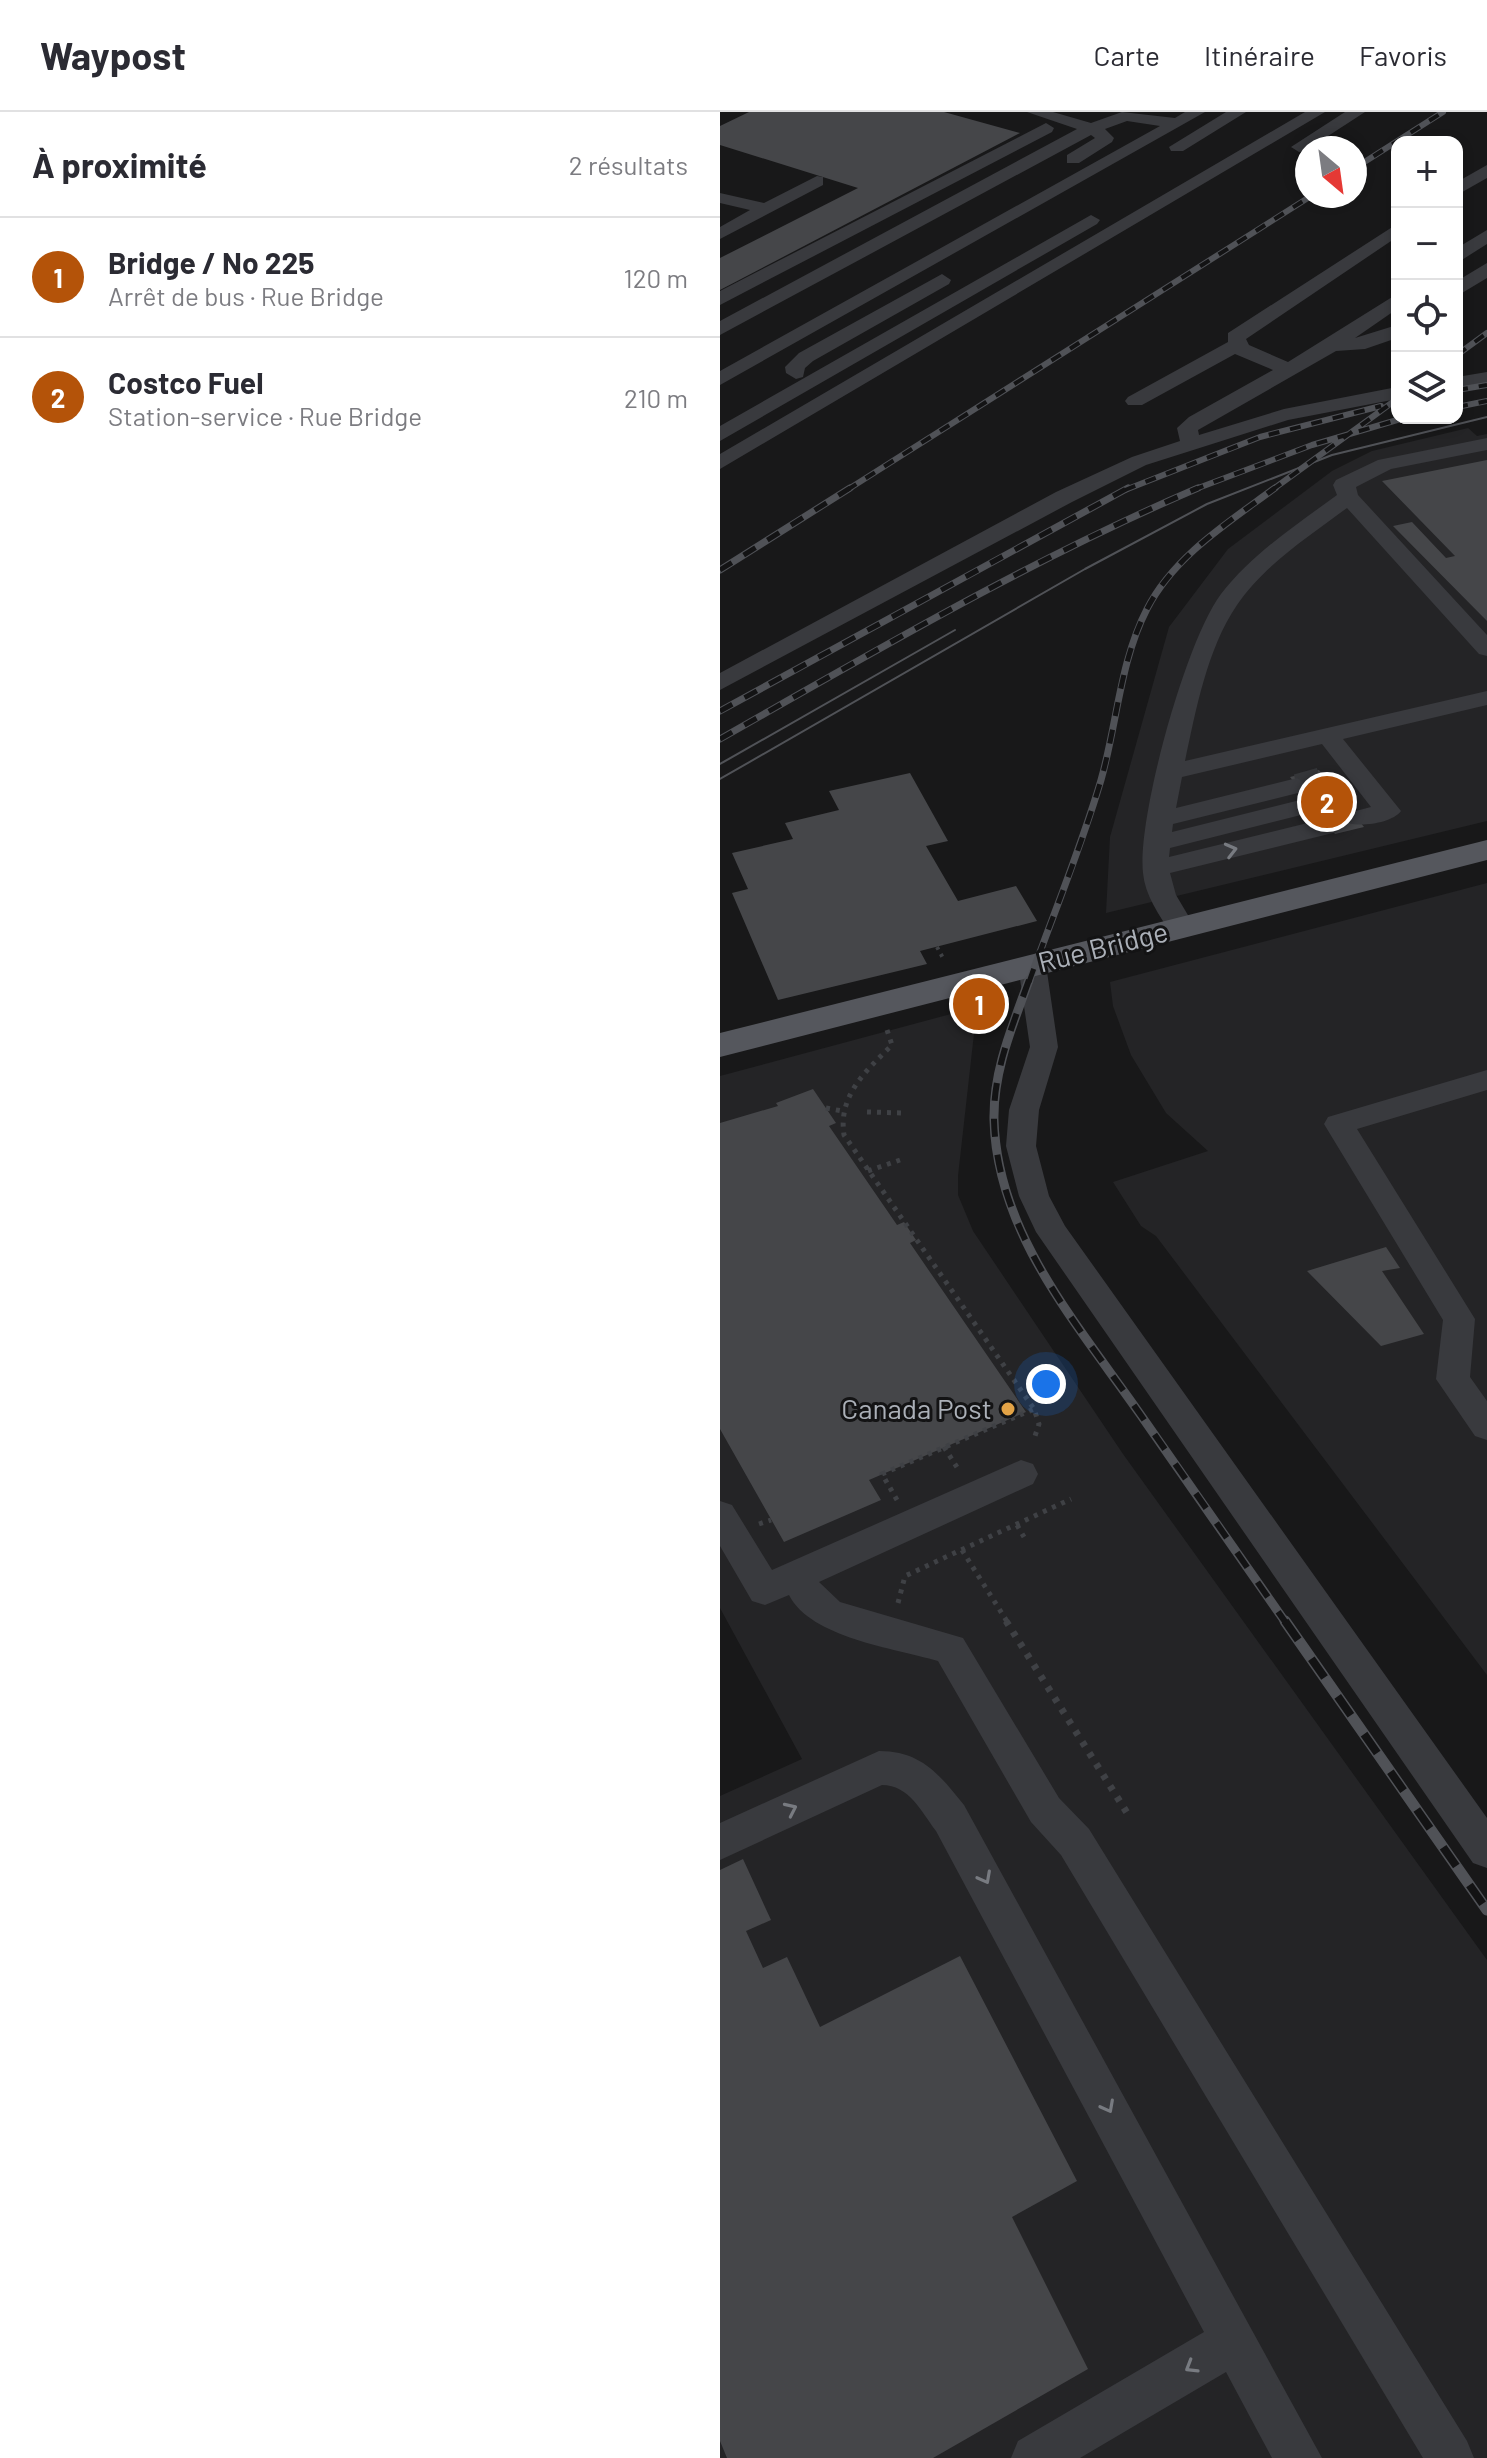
<!DOCTYPE html>
<html lang="fr">
<meta charset="utf-8">
<style>
body{margin:0;font-family:Barlow,sans-serif;background:#f7f7f7;color:#2b2b33}
.controls{position:absolute;right:24px;top:24px;display:grid;overflow:hidden;border-radius:16px;box-shadow:0 4px 12px #0003}
.controls button{width:72px;height:72px;display:grid;place-items:center;padding:0;border:0;border-bottom:2px solid #e1e1e2;background:#fff;color:#2b2b33;font:40px sans-serif}
.compass{position:absolute;left:575px;top:24px;width:72px;height:72px;border-radius:50%;background:#fff;box-shadow:0 4px 12px #0003;rotate:151deg}
.you{position:absolute;left:326px;top:1272px;width:28px;height:28px;margin:-20px;border:6px solid #fff;border-radius:50%;background:#1a73e8;box-shadow:0 0 0 12px #1a73e833}
.badge{display:grid;place-items:center;width:52px;height:52px;border-radius:50%;background:#b45309;color:#fff;font-size:26px;font-weight:700}
.pin{position:absolute;translate:-50% -50%;border:4px solid #fff;box-shadow:0 2px 8px #0006}
.list{margin:0;padding:0;list-style:none}
h2{display:flex;justify-content:space-between;align-items:center;height:104px;margin:0;padding:0 32px;font-size:34px}
h2 small{font-size:26px;font-weight:400;color:#7c7c81}
.list li{display:grid;grid-template-columns:52px 1fr auto;gap:24px;align-items:center;box-sizing:border-box;height:120px;padding:0 32px;border-top:2px solid #e1e1e2}
.list b{display:block;font-size:30px;white-space:nowrap}
.list p{margin:0;font-size:26px;white-space:nowrap;color:#7c7c81}
.list em{font-size:26px;font-style:normal;color:#7c7c81}
.icon{flex:none;width:44px;height:44px;fill:none;stroke:currentColor;stroke-width:2;stroke-linecap:round;stroke-linejoin:round}
.map{position:relative;flex:none;width:767px;height:2346px;overflow:hidden}
header{display:flex;align-items:center;gap:48px;box-sizing:border-box;height:112px;padding:0 40px;background:#fff;border-bottom:2px solid #e1e1e2}
header strong{font-size:38px}
nav{display:flex;gap:44px;margin-inline-start:auto;font-size:28px}
main{display:flex}
aside{flex:1;background:#fff}
.map>svg:first-child{display:block}
.built{fill:#242426}
.building{fill:#454649}
.lines{fill:none;stroke-linecap:round;stroke-linejoin:round}
.minor-tunnel{stroke:#353639;stroke-width:24;stroke-dasharray:24 12;stroke-linecap:butt}
.path-far2{stroke:#3f4145;stroke-width:4;stroke-dasharray:3 5;stroke-linecap:butt}
.path-far1{stroke:#3f4145;stroke-width:5;stroke-dasharray:4 6;stroke-linecap:butt}
.path{stroke:#3f4145;stroke-width:7;stroke-dasharray:5 8;stroke-linecap:butt}
.minor{fill:#393a3e;fill-rule:evenodd}
.major{fill:#55575d;fill-rule:evenodd}
.tram{stroke:#505257;stroke-width:2}
.rail-far3-casing{stroke:#505257;stroke-width:6}
.rail-far2-casing{stroke:#505257;stroke-width:7}
.rail-far1-casing{stroke:#505257;stroke-width:9}
.rail-casing{stroke:#505257;stroke-width:11}
.rail-far3{stroke:#131314;stroke-width:4;stroke-dasharray:11;stroke-linecap:butt}
.rail-far2{stroke:#131314;stroke-width:5;stroke-dasharray:14;stroke-linecap:butt}
.rail-far1{stroke:#131314;stroke-width:6;stroke-dasharray:18;stroke-linecap:butt}
.rail{stroke:#131314;stroke-width:8;stroke-dasharray:23;stroke-linecap:butt}
.oneway{stroke:#787b81}
.poi-dot{fill:#e3a346;stroke:#131314;stroke-width:3}
.labels{text-anchor:middle;stroke-width:6;stroke-linejoin:round;paint-order:stroke}
.street-label{font-size:28px;fill:#abb0b8;stroke:#131314}
.poi-label{font-size:28px;fill:#abb0b8;stroke:#131314;text-anchor:end}
</style>
<header>
<strong>Waypost</strong>
<nav><a>Carte</a><a>Itinéraire</a><a>Favoris</a></nav>
</header>
<main>
<aside>
<h2>À proximité<small>2 résultats</small></h2>
<ul class="list">
<li><span class="badge">1</span><div><b>Bridge / No 225</b><p>Arrêt de bus · Rue Bridge</p></div><em>120 m</em></li>
<li><span class="badge">2</span><div><b>Costco Fuel</b><p>Station-service · Rue Bridge</p></div><em>210 m</em></li>
</ul>
</aside>
<div class="map">
<svg width="767" height="2346" viewBox="0 0 767 2346">
<rect width="100%" height="100%" fill="#181819"/>
<!-- built -->
<path class="built" d="M 748,316 L 757,324 L 767,322 L 767,709 L 386,801 L 390,725 L 449,515 L 508,437 L 612,359 L 652,339 Z
M 767,771 L 767,1563 L 436,1124 L 421,1114 L 393,1070 L 488,1039 L 446,1001 L 411,943 L 393,894 L 390,870 Z
M 257,895 L 238,1064 L 238,1083 L 253,1119 L 403,1342 L 767,1848 L 767,2346 L 0,2346 L 0,1684 L 82,1647 L 0,1496 L 0,964 Z"/>
<!-- building -->
<path class="building" d="M 29,0 L 224,0 L 300,21 L 0,178 L 0,146 L 138,76 L 0,33 L 0,14 Z
M 767,348 L 767,509 L 673,414 L 692,410 L 726,446 L 735,444 L 662,369 Z
M 599,658 L 644,715 L 615,722 L 570,665 Z
M 190,661 L 228,729 L 206,734 L 238,789 L 296,774 L 317,809 L 200,839 L 207,852 L 58,888 L 12,781 L 28,777 L 12,741 L 73,727 L 65,711 L 119,698 L 109,679 Z
M 93,977 L 116,1011 L 109,1014 L 177,1113 L 184,1110 L 196,1128 L 190,1131 L 306,1300 L 149,1368 L 161,1388 L 64,1430 L 0,1317 L 0,1011 L 58,994 L 56,991 Z
M 666,1135 L 680,1156 L 662,1159 L 704,1222 L 661,1234 L 587,1159 Z
M 23,1747 L 51,1808 L 26,1819 L 43,1856 L 67,1845 L 100,1915 L 240,1844 L 357,2069 L 292,2105 L 368,2257 L 213,2346 L 7,2346 L 0,2329 L 0,1758 Z"/>
<g class="lines">
<!-- minor-tunnel -->
<path class="minor-tunnel" d="M 577,674 L 606,666
M 592,693 L 621,686"/>
<!-- path-far2 -->
<path class="path-far2" d="M 217,835 L 224,848"/>
<!-- path-far1 -->
<path class="path-far1" d="M 167,918 L 172,933 C 146,959 118,983 124,1023 L 314,1297 L 319,1312 L 314,1327
M 106,996 L 122,999
M 147,1000 L 185,1001
M 148,1059 L 180,1048
M 224,1335 L 240,1360
M 177,1388 L 162,1362 L 314,1297
M 39,1412 L 51,1408
M 297,1413 L 304,1425
M 242,1438 L 288,1511
M 178,1491 L 185,1464 L 351,1387"/>
<!-- path -->
<path class="path" d="M 286,1509 L 409,1704"/>
<!-- minor -->
<path class="minor" d="M 307,0 L 333,0 L 371,11 L 402,0 L 455,6 L 465,0 L 485,0 L 0,273 L 0,259 L 440,14 L 407,9 L 385,17 L 394,26 L 392,30 L 359,51 L 347,51 L 347,43 L 375,26 L 371,23 L 0,223 L 0,209 L 357,17 Z
M 506,0 L 526,0 L 463,39 L 451,39 L 449,35 Z
M 585,0 L 605,0 L 0,357 L 0,342 Z
M 625,0 L 645,0 L 585,39 L 579,40 L 571,35 Z
M 326,11 L 334,16 L 332,20 L 0,193 L 0,179 Z
M 767,53 L 767,66 L 737,83 L 737,70 Z
M 97,64 L 103,65 L 103,73 L 0,127 L 0,115 L 30,98 L 0,91 L 0,81 L 44,91 Z
M 371,103 L 380,108 L 377,112 L 0,329 L 0,314 Z
M 677,112 L 677,125 L 526,227 L 529,233 L 568,250 L 677,182 L 677,197 L 635,226 L 677,213 L 677,226 L 645,237 L 616,239 L 478,318 L 479,323 L 564,297 L 677,275 L 677,287 L 568,308 L 426,353 L 352,390 L 0,578 L 0,561 L 336,380 L 412,345 L 460,329 L 457,316 L 469,305 L 553,258 L 515,242 L 422,293 L 408,293 L 405,289 L 408,285 L 508,230 L 508,221 Z
M 767,118 L 767,132 L 737,151 L 737,136 Z
M 767,151 L 767,166 L 737,184 L 737,169 Z
M 222,162 L 231,168 L 229,172 L 93,249 L 85,256 L 83,265 L 76,267 L 66,261 L 65,255 L 79,241 Z
M 767,260 L 767,272 L 737,277 L 737,265 Z
M 767,326 L 767,338 L 671,357 L 636,375 L 638,383 L 767,523 L 767,544 L 759,542 L 627,396 C 588,425 544,453 517,493 C 487,537 476,598 465,649 L 767,579 L 767,593 L 623,627 L 681,699 C 672,711 642,715 628,711 L 624,706 L 628,701 L 651,695 L 602,632 L 462,665 L 456,696 L 577,666 L 590,674 L 586,679 L 453,712 L 452,720 L 592,685 L 605,693 L 601,698 L 450,736 L 449,745 L 608,706 L 621,714 L 617,720 L 450,761 L 456,783 L 475,815 L 471,821 L 451,821 C 439,803 425,783 423,761 C 417,705 466,528 501,482 C 532,442 576,413 617,383 L 613,373 L 616,368 L 658,348 Z
M 312,844 L 322,847 L 326,853 L 338,935 L 319,998 L 316,1034 L 329,1084 L 345,1114 L 767,1706 L 767,1756 L 753,1751 L 316,1120 L 299,1084 L 286,1034 L 289,998 L 310,935 L 298,853 L 302,847 Z
M 767,958 L 767,978 L 637,1017 L 755,1207 L 750,1265 L 767,1289 L 767,1328 L 755,1324 L 716,1267 L 723,1208 L 604,1012 L 608,1005 Z
M 301,1348 L 313,1352 L 318,1362 L 313,1372 L 99,1470 L 120,1490 L 243,1526 L 339,1686 L 369,1717 L 747,2329 L 754,2346 L 703,2346 L 341,1743 L 311,1710 L 218,1549 C 174,1536 91,1526 69,1483 L 45,1493 L 32,1489 L 0,1434 L 0,1389 L 12,1393 L 52,1458 Z
M 159,1639 C 201,1639 219,1662 244,1693 L 602,2346 L 552,2346 L 506,2260 L 360,2346 L 291,2346 L 298,2329 L 484,2220 L 216,1719 C 201,1699 189,1673 162,1673 L 0,1748 L 0,1711 Z"/>
<!-- major -->
<path class="major" d="M 767,728 L 767,748 L 0,945 L 0,921 Z"/>
<!-- tram -->
<path class="tram" d="M 0,652 L 235,518
M 0,667 L 365,457 L 487,392 L 612,343 L 767,305"/>
<!-- rail-far3 casing -->
<g class="rail-far3-casing">
<path id="rail-far3" d="M 635,56 L 723,0
M 737,243 L 767,221
M 737,278 L 767,273
M 737,295 L 767,289
M 127,378 L 591,84
M 405,378 L 540,325 L 661,294
M 473,378 L 592,333 L 684,306
M 552,378 L 677,287"/>
</g>
<!-- rail-far2 casing -->
<g class="rail-far2-casing">
<path id="rail-far2" d="M 0,458 L 130,376
M 0,599 L 408,376
M 0,627 C 157,538 312,447 478,376
M 309,870 C 333,803 361,736 381,668 C 397,612 400,549 427,497 C 454,444 509,410 555,376"/>
</g>
<!-- rail-far1 casing -->
<g class="rail-far1-casing">
<path id="rail-far1" d="M 309,868 C 293,913 273,958 274,1008 C 277,1122 358,1213 420,1302 C 469,1371 517,1441 566,1511"/>
</g>
<!-- rail casing -->
<g class="rail-casing">
<path id="rail" d="M 565,1509 L 767,1798"/>
</g>
<!-- rail-far3 -->
<use href="#rail-far3" class="rail-far3"/>
<!-- rail-far2 -->
<use href="#rail-far2" class="rail-far2"/>
<!-- rail-far1 -->
<use href="#rail-far1" class="rail-far1"/>
<!-- rail -->
<use href="#rail" class="rail"/>
</g>
<!-- one-way arrows -->
<defs><path id="oneway-chevron" d="M-2-3.5L2.5 0L-2 3.5" fill="none" stroke-width="1.6" stroke-linecap="round" stroke-linejoin="round" transform="scale(2)"/></defs>
<g class="oneway">
<use href="#oneway-chevron" transform="translate(511 738) rotate(-14)"/>
<use href="#oneway-chevron" transform="translate(71 1697) rotate(-25)"/>
<use href="#oneway-chevron" transform="translate(265 1766) rotate(62)"/>
<use href="#oneway-chevron" transform="translate(388 1995) rotate(62)"/>
<use href="#oneway-chevron" transform="translate(471 2255) rotate(149)"/>
</g>
<!-- markers -->
<circle class="poi-dot" cx="288" cy="1297" r="8"/>
<g class="labels">
<!-- street labels -->
<g class="street-label">
<text transform="translate(383 835) rotate(-14)" y="10">Rue Bridge</text>
</g>
<!-- poi labels -->
<g class="poi-label">
<text x="272" y="1307">Canada Post</text>
</g>
</g>
</svg>
<div class="controls">
<button>+</button>
<button>−</button>
<button><svg class="icon" aria-label="locate" viewBox="0 0 24 24"><circle cx="12" cy="12" r="6"/><path d="M12 2v4M12 18v4M2 12h4M18 12h4"/></svg></button>
<button><svg class="icon" aria-label="layers" viewBox="0 0 24 24"><path d="M12 4l9 5-9 5-9-5zM3 14l9 5 9-5"/></svg></button>
</div>
<svg class="compass" viewBox="-18 -18 36 36"><path d="M0-13l5 13h-10z" fill="#e53935"/><path d="M0 13l5-13h-10z" fill="#7c7c81"/></svg>
<div class="you"></div>
<div class="pin badge" style="left:259px;top:892px">1</div>
<div class="pin badge" style="left:607px;top:690px">2</div>
</div>
</main>
